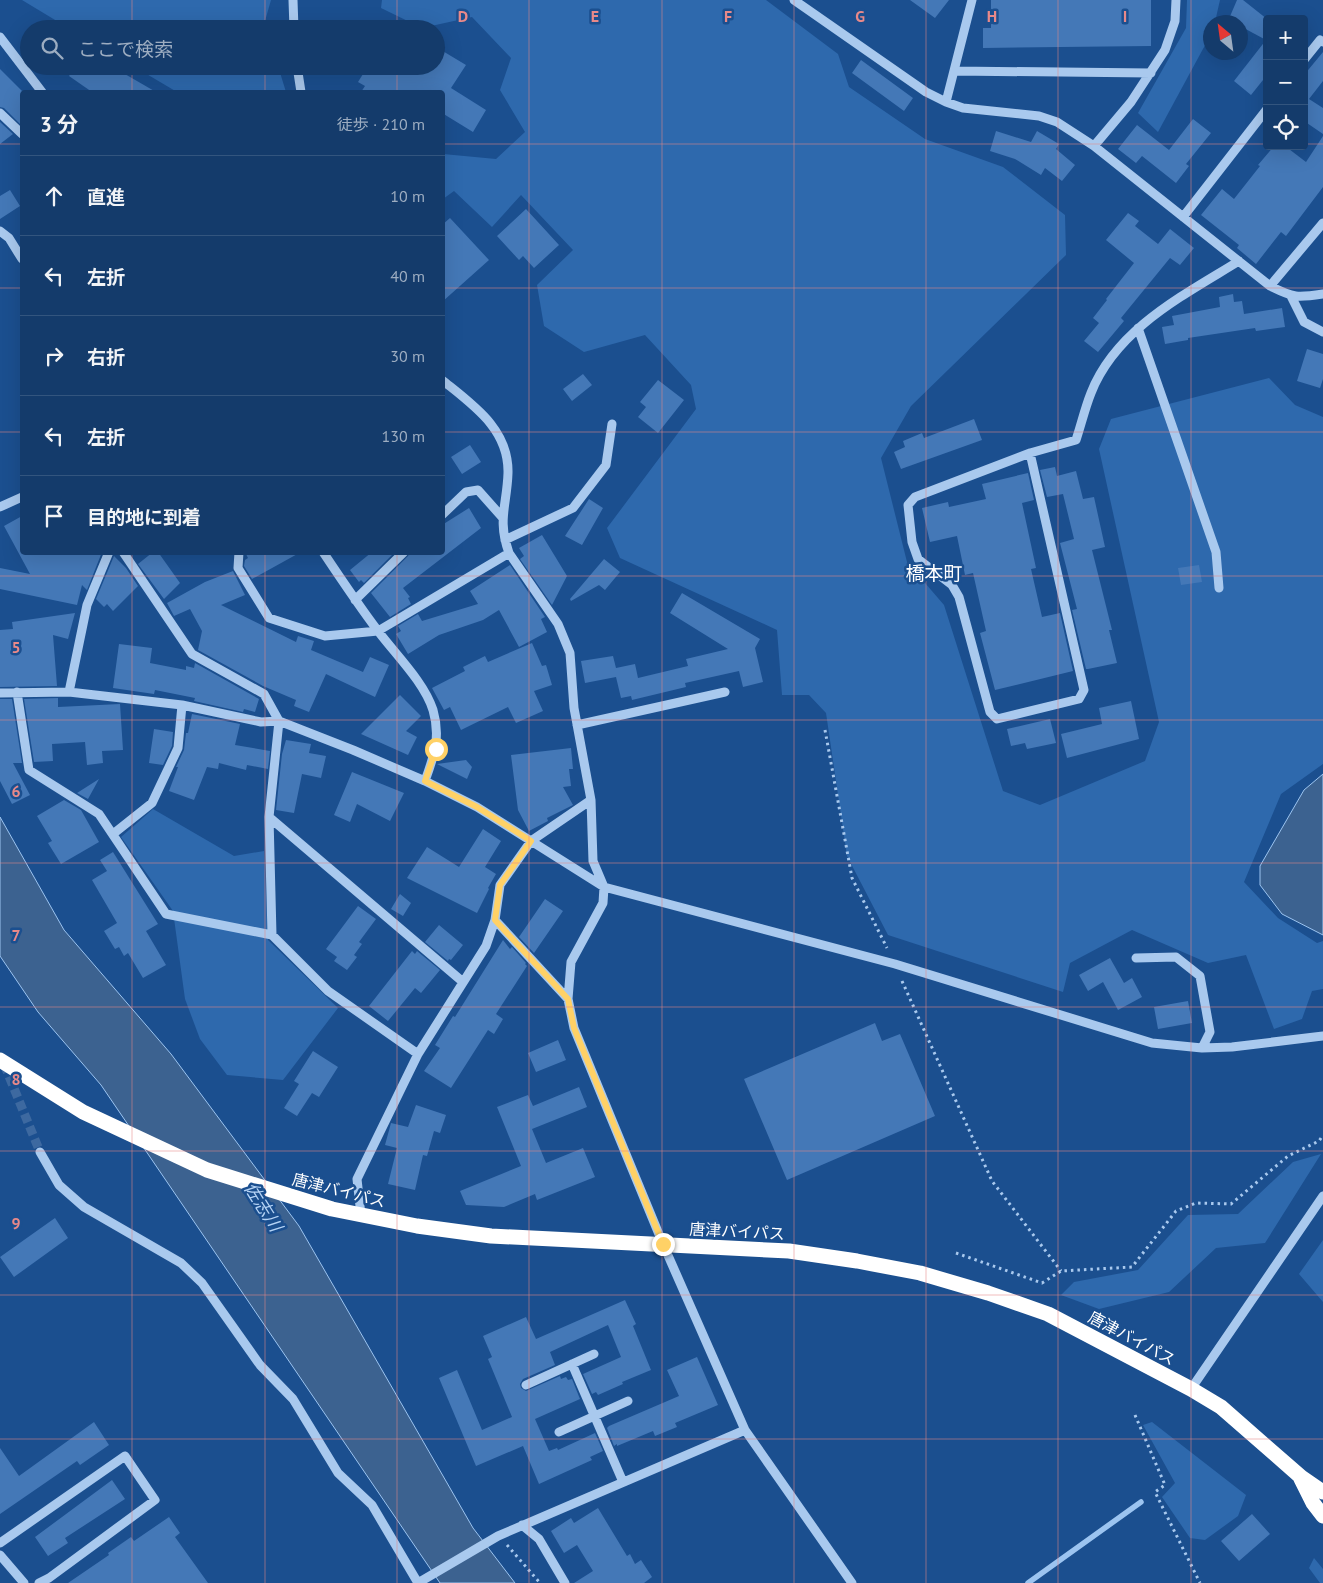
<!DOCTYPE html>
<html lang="ja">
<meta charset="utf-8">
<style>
body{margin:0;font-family:"PT Sans","Noto Sans JP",sans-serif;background:#1d4271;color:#f1f3f6}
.controls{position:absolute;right:15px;top:15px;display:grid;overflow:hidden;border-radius:5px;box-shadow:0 5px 20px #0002}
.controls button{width:45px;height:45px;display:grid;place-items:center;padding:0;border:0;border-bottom:1px solid #33557e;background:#143b6b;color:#f1f3f6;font:25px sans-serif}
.compass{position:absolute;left:1203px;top:15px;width:45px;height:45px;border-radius:50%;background:#143b6b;box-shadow:0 5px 20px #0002;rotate:331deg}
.stop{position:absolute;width:15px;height:15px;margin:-11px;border:4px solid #ffd166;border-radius:50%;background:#fff}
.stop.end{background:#ffd166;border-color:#fff;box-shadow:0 1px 5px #0008}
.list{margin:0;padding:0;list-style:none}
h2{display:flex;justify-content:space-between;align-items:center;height:65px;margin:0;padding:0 20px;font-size:21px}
h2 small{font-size:16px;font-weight:400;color:#9dadc1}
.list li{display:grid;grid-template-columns:32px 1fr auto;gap:15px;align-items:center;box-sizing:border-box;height:80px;padding:0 20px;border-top:1px solid #33557e}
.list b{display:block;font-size:19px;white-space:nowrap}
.list em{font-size:16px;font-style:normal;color:#9dadc1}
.icon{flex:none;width:28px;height:28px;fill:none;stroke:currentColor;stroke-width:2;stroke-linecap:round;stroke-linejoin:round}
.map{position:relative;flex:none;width:1323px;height:1583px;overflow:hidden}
.search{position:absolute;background:#143b6b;box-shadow:0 5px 20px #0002;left:20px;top:20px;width:425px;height:55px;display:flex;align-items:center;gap:12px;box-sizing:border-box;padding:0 18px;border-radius:28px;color:#9dadc1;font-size:19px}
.panel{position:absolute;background:#143b6b;box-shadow:0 5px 20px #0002;left:20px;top:90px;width:425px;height:465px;border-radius:5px}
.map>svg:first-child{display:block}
.green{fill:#2e69ad}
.water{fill:#3c6290;stroke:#9cc4f0}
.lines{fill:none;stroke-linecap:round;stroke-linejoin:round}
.stream{stroke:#9cc4f0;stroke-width:5.5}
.building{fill:#4478b7}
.minor-tunnel{stroke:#3d69a0;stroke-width:9;stroke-dasharray:9 4.5;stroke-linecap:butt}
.path{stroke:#a9c9ee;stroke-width:3;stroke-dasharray:2.5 4;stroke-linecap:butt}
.minor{stroke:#a9c9ee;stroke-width:9}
.highway{stroke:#fff;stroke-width:15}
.route{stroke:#ffd166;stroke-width:6}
.grid{fill:none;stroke:#e88989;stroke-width:1;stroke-opacity:0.55}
.labels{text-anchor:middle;stroke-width:5;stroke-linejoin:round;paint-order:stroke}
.street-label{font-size:16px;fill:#fff;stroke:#1b4f8f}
.water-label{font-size:18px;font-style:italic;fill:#b5d3f5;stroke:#1b4f8f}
.quarter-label{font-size:19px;fill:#fff;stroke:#1b4f8f}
.grid-label{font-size:16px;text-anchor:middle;font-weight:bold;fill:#e88989;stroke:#1b4f8f;stroke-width:5;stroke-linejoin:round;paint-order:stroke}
</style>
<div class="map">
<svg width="1323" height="1583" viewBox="0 0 1323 1583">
<rect width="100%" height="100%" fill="#1b4f8f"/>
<!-- green -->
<path class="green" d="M 22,0 L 271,0 L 265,21 L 267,29 L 70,29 Z
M 382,0 L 766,0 L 838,54 L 849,87 L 925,139 L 1003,167 L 1065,215 L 1066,255 L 911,406 L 881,458 L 907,562 L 944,605 L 1003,791 L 1040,805 L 1145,761 L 1159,722 L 1099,449 L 1111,419 L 1269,378 L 1295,405 L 1323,417 L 1323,764 L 1281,794 L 1244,882 L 1278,918 L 1317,943 L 1323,941 L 1323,989 L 1312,991 L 1302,1019 L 1274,1029 L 1246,955 L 1208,963 L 1132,930 L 1070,963 L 1063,992 L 888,935 L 847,856 L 826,713 L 809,695 L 782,695 L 777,630 L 620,558 L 607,528 L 696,409 L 691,385 L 645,335 L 584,352 L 544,326 L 537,285 L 573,250 L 521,195 L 492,227 L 454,191 L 443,199 L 443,154 L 496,159 L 525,132 L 500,90 L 511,58 L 472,17 L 422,28 L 381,8 Z
M 1187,0 L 1220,0 L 1215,22 L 1210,22 L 1210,36 L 1158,132 L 1138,113 L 1186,28 Z
M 133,66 L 278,66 L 286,92 L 177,92 Z
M 153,809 L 234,856 L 264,851 L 268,940 L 338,1008 L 283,1080 L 227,1075 L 200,1039 L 185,999 L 173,911 L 121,837 Z
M 1321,1154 L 1265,1243 L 1216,1248 L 1169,1292 L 1099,1309 L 1061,1295 L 1074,1282 L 1138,1270 L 1188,1215 L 1238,1214 L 1293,1162 Z
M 1323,1240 L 1323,1302 L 1299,1274 Z
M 1152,1422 L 1246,1495 L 1238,1516 L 1205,1540 L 1190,1538 L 1162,1497 L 1175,1483 L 1143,1425 Z
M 1314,1558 L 1323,1569 L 1323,1583 L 1320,1583 L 1309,1568 Z"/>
<!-- water -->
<path class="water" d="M 1323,774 L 1323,935 L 1282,914 L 1260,885 L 1260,866 L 1304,790 Z
M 0,817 L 64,930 L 171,1054 L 299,1226 L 473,1528 L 515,1583 L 440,1583 L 101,1085 L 38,1012 L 0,956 Z"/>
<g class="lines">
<!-- stream -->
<path class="stream" d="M 1028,1583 L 1141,1502"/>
</g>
<!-- building -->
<path class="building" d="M 910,0 L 949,0 L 935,18 Z
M 991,0 L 1151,0 L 1151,46 L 983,48 L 983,28 L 991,28 Z
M 1237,0 L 1243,0 L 1267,19 L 1267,75 L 1251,95 L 1234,81 L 1266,40 L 1240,26 L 1240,22 L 1228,21 Z
M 436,47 L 466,65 L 451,88 L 486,110 L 473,132 L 442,113 L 442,92 L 361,92 L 365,86 L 358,82 L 368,66 L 412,66 L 424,74 L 428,66 L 436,66 Z
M 1323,52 L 1323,81 L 1309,99 L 1323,108 L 1323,134 L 1304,121 L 1304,75 Z
M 861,60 L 913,98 L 904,111 L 852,73 Z
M 76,66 L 111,66 L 156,92 L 92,92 L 69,76 Z
M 0,69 L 22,91 L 22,126 L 4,108 L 0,107 Z
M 1193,119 L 1211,133 L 1186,164 L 1189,166 L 1176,183 L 1142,156 L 1136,163 L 1118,149 L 1137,125 L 1169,150 Z
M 0,122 L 13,134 L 0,144 Z
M 996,131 L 1031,142 L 1037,131 L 1059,144 L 1056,149 L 1075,165 L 1062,181 L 1045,168 L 1041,175 L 1015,159 L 990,151 Z
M 1323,136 L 1323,187 L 1286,236 L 1281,232 L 1256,264 L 1237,248 L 1239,245 L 1201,215 L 1222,189 L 1234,199 L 1260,166 L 1258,165 L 1274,146 L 1285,146 L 1306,162 Z
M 10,190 L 20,206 L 0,219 L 0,196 Z
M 526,209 L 559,245 L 534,268 L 523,256 L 519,260 L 497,236 Z
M 1128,213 L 1139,221 L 1135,226 L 1158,244 L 1170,229 L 1194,248 L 1180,265 L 1170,258 L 1121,318 L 1124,321 L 1098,352 L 1084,341 L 1099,323 L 1093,318 L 1107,300 L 1106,299 L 1134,263 L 1106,240 Z
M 450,218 L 489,260 L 442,302 L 442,225 Z
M 1233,294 L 1234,302 L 1242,301 L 1244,314 L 1282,308 L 1285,327 L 1256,331 L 1255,328 L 1188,338 L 1188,340 L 1165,344 L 1162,327 L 1174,325 L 1172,316 L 1220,307 L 1219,297 Z
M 1307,349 L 1323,354 L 1323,379 L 1320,388 L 1297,381 Z
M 583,374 L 592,385 L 572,401 L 563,389 Z
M 658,380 L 684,400 L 658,433 L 638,417 L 646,407 L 640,402 Z
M 974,419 L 982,440 L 901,469 L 894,452 L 905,447 L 903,441 L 922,433 L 924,438 Z
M 470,445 L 481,462 L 462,474 L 451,457 Z
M 1055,467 L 1057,476 L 1076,471 L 1083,499 L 1094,497 L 1105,547 L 1092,550 L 1112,630 L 1109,630 L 1117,663 L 1088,669 L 1086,669 L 1072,610 L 1077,609 L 1060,543 L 1074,539 L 1063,494 L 1047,497 L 1040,470 Z
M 1028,473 L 1034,500 L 1022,503 L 1036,568 L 1031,569 L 1042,617 L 1060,613 L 1073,671 L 995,690 L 980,633 L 986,631 L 973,573 L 965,575 L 957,536 L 930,542 L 922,508 L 948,502 L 949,507 L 986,499 L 982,484 Z
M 589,499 L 603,508 L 582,545 L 565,536 Z
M 469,508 L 481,528 L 403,588 L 410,597 L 408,598 L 411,604 L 390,617 L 371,593 L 408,556 L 410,552 L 442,552 L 442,525 Z
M 22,516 L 22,552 L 102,552 L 87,590 L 82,585 L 77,605 L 0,589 L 0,568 L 30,574 L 4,526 Z
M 542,535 L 567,576 L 552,605 L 520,559 L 524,556 L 519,548 Z
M 153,552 L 158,552 L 180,583 L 164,599 L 138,564 Z
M 245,552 L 301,552 L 252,579 L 244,566 L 245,560 L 248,558 Z
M 372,552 L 395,552 L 364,583 L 361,580 L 359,582 L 350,570 Z
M 114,556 L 126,568 L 138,586 L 113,611 L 107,604 L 104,607 L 96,599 Z
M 604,559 L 620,572 L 605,590 L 599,585 L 571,601 L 570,599 Z
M 510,565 L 545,617 L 541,619 L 547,632 L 519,647 L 499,610 L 483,620 L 439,635 L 408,654 L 396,634 L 401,631 L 398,626 L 418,614 L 422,621 L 478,604 L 470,591 Z
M 1199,565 L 1202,582 L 1181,585 L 1178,568 Z
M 233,571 L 245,595 L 221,605 L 296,642 L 298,636 L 314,641 L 311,650 L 363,672 L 370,657 L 389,665 L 375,697 L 326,674 L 309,712 L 294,706 L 296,700 L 263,686 L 198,650 L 202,631 L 190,609 L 174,616 L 167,603 L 205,582 Z
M 682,593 L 760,639 L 755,648 L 763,682 L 743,687 L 739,671 L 685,683 L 686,687 L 632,700 L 631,696 L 621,698 L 616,677 L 585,683 L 581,661 L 613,656 L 616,668 L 635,664 L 638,678 L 688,666 L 686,659 L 728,649 L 670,613 Z
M 75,613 L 68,639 L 53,635 L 57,686 L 0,687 L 0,630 L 13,629 L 12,622 Z
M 532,643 L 542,666 L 546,665 L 552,685 L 534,691 L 543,711 L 516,723 L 508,707 L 461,730 L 450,707 L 444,710 L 432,688 L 465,671 L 463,667 L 485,656 L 488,662 Z
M 119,644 L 152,648 L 150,663 L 186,670 L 186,666 L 194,668 L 195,663 L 259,699 L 255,712 L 244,709 L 243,712 L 194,701 L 195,698 L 155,690 L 154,694 L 113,688 Z
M 400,695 L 421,716 L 406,731 L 417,737 L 408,755 L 361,734 Z
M 58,698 L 58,707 L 120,704 L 123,750 L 102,751 L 103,763 L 87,765 L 85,742 L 52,744 L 53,761 L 34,762 L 24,699 Z
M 0,699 L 12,699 L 22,763 L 13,763 L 30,795 L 12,804 L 0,781 Z
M 1131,701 L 1139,739 L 1067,758 L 1061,734 L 1102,724 L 1099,708 Z
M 192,714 L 240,724 L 235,745 L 270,751 L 268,769 L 247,765 L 246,770 L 219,763 L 218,769 L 207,767 L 194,800 L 169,791 L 178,767 L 176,767 L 184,750 L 186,733 L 188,733 Z
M 1050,719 L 1056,743 L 1027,749 L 1025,743 L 1011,746 L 1007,729 Z
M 154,729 L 173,732 L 172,746 L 163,765 L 149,763 Z
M 286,740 L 311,744 L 309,753 L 326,756 L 321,778 L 302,774 L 294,813 L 276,810 L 282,754 Z
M 571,748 L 573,769 L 569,769 L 571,786 L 563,787 L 573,805 L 547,818 L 548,821 L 529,831 L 518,810 L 511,755 Z
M 466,760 L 472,767 L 467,779 L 437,764 Z
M 352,772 L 404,793 L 390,821 L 357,804 L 350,822 L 334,815 Z
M 99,779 L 88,799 L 77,793 Z
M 64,800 L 81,810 L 99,842 L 61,864 L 48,843 L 52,841 L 37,816 Z
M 483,829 L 501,841 L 485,867 L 496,874 L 488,888 L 489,889 L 477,913 L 407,878 L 427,847 L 459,867 Z
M 113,852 L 158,924 L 146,931 L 166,965 L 143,978 L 128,953 L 124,956 L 119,947 L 115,949 L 104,931 L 117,923 L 92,880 L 107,871 L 100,860 Z
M 400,894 L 411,903 L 403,916 L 391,909 Z
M 545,899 L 563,911 L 534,953 L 519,937 Z
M 358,906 L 376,919 L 359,942 L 362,944 L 354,955 L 357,957 L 347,970 L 334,961 L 337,957 L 326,949 Z
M 439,925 L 463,945 L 451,960 L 449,959 L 448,961 L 425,942 Z
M 503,940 L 510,949 L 512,947 L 526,963 L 525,964 L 527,966 L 496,1014 L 503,1019 L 494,1034 L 488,1030 L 451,1088 L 424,1071 L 440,1048 L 435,1045 L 453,1016 L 455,1017 Z
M 412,951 L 415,954 L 417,951 L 440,970 L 421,993 L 415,988 L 388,1021 L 369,1006 Z
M 1110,958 L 1124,983 L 1132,978 L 1142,997 L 1118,1010 L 1103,982 L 1088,991 L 1079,975 Z
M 1188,1001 L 1192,1023 L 1158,1029 L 1154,1007 Z
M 875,1023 L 882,1041 L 900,1034 L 935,1116 L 787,1180 L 744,1079 Z
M 558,1040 L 566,1060 L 536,1072 L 528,1053 Z
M 313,1051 L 338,1067 L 319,1097 L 312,1093 L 297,1116 L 284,1108 L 299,1084 L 294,1081 Z
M 579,1087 L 587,1107 L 532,1129 L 546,1163 L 583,1148 L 595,1177 L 537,1200 L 535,1194 L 504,1207 L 466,1205 L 460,1191 L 521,1166 L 497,1107 L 528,1095 L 533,1106 Z
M 416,1105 L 446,1115 L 440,1133 L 434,1131 L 427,1156 L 423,1155 L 415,1190 L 388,1184 L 397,1148 L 385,1145 L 391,1123 L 408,1127 Z
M 55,1218 L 68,1238 L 14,1277 L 0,1257 Z
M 625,1300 L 636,1324 L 633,1326 L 651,1370 L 622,1382 L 623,1384 L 598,1395 L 596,1392 L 592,1394 L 583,1374 L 621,1357 L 608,1325 L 550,1352 L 555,1365 L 523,1379 L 520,1384 L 521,1388 L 526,1391 L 560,1376 L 561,1379 L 566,1377 L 568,1380 L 572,1379 L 580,1399 L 535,1419 L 549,1451 L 557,1448 L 558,1450 L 595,1433 L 603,1451 L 590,1457 L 592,1460 L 539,1484 L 523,1446 L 476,1466 L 439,1378 L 457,1370 L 482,1430 L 512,1417 L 488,1359 L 492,1357 L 483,1336 L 526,1317 L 536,1339 Z
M 697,1357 L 718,1405 L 675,1423 L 677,1427 L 655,1436 L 653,1431 L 617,1446 L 617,1444 L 614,1446 L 607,1428 L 609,1426 L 679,1396 L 667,1370 Z
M 94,1422 L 109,1445 L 80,1465 L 77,1461 L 0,1514 L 0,1448 L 19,1476 Z
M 112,1480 L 125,1499 L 65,1538 L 68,1543 L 48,1556 L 35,1537 Z
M 598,1508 L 627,1556 L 630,1554 L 635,1564 L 641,1560 L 652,1577 L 644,1583 L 574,1583 L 593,1571 L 577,1545 L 564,1553 L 551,1531 L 571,1518 L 574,1523 Z
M 1252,1514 L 1270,1534 L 1239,1561 L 1221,1541 Z
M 169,1517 L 180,1533 L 175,1537 L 208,1583 L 68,1583 L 109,1555 L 108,1553 L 131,1537 L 134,1541 Z"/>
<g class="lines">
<!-- minor-tunnel -->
<path class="minor-tunnel" d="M 4,1064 L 40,1152"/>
<!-- path -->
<path class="path" d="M 825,730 L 852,878 L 887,948
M 902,981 L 992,1181 L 1061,1271
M 956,1253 L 1042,1283 L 1061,1271 L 1132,1267 L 1176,1211 L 1196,1203 L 1231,1204 L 1288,1156 L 1319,1141 L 1323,1135
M 1135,1415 L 1165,1485 L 1155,1492 L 1200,1583
M 507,1545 L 540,1583"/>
<!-- minor -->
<path class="minor" d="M 293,0 L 294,29
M 794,0 L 926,92 L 946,102 L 963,108 L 1039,116 L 1057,122 L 1094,146 L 1270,286 C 1294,298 1297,298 1323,294
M 0,37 L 42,92
M 1304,60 L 1320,40 L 1323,42
M 297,66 L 301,92
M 955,71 L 1151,73
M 946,102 L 972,0
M 0,113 L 22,134
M 1094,146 L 1131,102 L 1165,50 L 1175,21 L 1176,0
M 1183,217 L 1267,109
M 0,231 L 9,238 L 22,259
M 1270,286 L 1323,223
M 1291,296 L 1304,322 L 1323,332
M 1138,328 L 1216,552 L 1219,588
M 442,380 C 473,405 509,429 508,473 C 507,505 497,520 509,553 L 558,624 L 570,653 L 574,708 L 591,800 L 593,861 L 604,887 L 603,903 L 571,962 L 568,999 L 574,1028 L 663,1244 L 745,1430 L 852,1583
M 1030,453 L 1084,690 L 1079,699 L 997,719 L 990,712 L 959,597 L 952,585 L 918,559 L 912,542 L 908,505 L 915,497 L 1030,453 L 1076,440 C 1081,425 1085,408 1091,393 C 1116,329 1184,295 1239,261
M 0,507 L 22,497
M 442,515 L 466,492 L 478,490 L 502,517
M 505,540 L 573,508 L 606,465 L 612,424
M 123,552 L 192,654 L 264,694 L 279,721 L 269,817 L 272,935
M 239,552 L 238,568 L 269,618 L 325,636 L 378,631 L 509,553
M 323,552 C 341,579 359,606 378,631 C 396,655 424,682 433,710 C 441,737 434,756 425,781
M 355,600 L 404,552
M 17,692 L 29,770 L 99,814 L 166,914 L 272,935 L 328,991 L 418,1054
M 69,692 L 87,605 L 109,552
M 0,693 L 69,692 L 182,705 L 261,722 L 279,721 L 353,750 L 425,781 L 477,807 L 604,887 L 895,964 L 1152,1043 L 1202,1048 L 1232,1047 L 1323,1036
M 577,725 L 725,692
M 269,817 L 463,982
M 113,834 L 152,803 L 178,748 L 182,705
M 495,920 L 568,999
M 1136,958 L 1176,957 L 1200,976 L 1210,1032 L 1202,1048
M 40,1152 L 59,1185 L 84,1207 L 181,1263 L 202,1283 L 260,1365 L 293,1399 L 338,1473 L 372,1505 L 418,1583
M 361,1215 L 357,1179 L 418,1054 L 486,946 L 495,920 L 500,885 L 531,841 L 591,800
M 572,1364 L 623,1482
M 526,1385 L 594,1354
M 1191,1389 L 1323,1196
M 559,1432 L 628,1401
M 522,1525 L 539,1539 L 565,1583
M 0,1543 L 125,1456 L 155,1500 L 49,1578 L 39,1583
M 0,1555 L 24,1583
M 418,1583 L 498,1536 L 745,1430"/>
<!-- highway -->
<path class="highway" d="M 0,1060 L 83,1112 L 207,1170 L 332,1209 L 417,1226 L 491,1236 L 789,1251 L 857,1261 L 920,1273 L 988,1293 L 1048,1314 L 1191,1389 L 1221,1407 L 1301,1477 L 1323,1492
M 1301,1479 L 1313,1503 L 1323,1516"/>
</g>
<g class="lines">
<!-- route -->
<path class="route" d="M 436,749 L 425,781 L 477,807 L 531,841 L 500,885 L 495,920 L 568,999 L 574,1028 L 663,1244"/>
</g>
<!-- grid -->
<path class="grid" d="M 132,0 L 132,29M 265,0 L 265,29M 397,0 L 397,29M 529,0 L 529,1583M 662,0 L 662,1583M 794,0 L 794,1583M 926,0 L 926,1583M 1058,0 L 1058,1583M 1191,0 L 1191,1583M 132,66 L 132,92M 265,66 L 265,92M 397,66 L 397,92M 0,144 L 22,144M 442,144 L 1267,144M 1304,144 L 1323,144M 0,288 L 22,288M 442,288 L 1323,288M 0,432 L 22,432M 442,432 L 1323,432M 132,552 L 132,1583M 265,552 L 265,1583M 397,552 L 397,1583M 0,576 L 1323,576M 0,720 L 1323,720M 0,863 L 1323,863M 0,1007 L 1323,1007M 0,1151 L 1323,1151M 0,1295 L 1323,1295M 0,1439 L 1323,1439"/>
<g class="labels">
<!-- street labels -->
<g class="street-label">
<text transform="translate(339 1190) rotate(14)" y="6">唐津バイパス</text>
<text transform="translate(737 1231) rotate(3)" y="6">唐津バイパス</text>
<text transform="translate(1132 1338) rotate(28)" y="6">唐津バイパス</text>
</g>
<!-- water labels -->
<g class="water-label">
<text transform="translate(263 1207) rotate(58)" y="6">佐志川</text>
</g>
<!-- quarter labels -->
<g class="quarter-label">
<text x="934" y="580">橋本町</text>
</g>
</g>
<g class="grid-label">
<text x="463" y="22">D</text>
<text x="595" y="22">E</text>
<text x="728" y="22">F</text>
<text x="860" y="22">G</text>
<text x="992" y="22">H</text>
<text x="1125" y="22">I</text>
<text x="16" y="653">5</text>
<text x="16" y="797">6</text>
<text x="16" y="941">7</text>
<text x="16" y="1085">8</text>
<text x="16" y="1229">9</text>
</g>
</svg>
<div class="controls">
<button>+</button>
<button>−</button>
<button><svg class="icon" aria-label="locate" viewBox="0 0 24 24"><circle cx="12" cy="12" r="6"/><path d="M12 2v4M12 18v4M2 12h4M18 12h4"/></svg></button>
</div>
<svg class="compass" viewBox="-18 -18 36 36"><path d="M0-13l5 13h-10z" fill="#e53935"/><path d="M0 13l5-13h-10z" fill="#9dadc1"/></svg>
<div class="stop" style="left:436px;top:749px"></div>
<div class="stop end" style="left:663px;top:1244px"></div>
<div class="search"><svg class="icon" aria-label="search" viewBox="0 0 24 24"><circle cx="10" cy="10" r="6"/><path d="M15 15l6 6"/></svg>ここで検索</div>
<section class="panel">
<h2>3 分<small>徒歩 · 210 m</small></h2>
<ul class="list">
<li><svg class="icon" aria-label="ahead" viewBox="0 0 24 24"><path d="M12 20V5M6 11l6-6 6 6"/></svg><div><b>直進</b></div><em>10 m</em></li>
<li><svg class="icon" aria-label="left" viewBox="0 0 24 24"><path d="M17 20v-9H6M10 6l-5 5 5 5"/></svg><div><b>左折</b></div><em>40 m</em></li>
<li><svg class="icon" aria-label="right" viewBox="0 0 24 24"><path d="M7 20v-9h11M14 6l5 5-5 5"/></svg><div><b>右折</b></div><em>30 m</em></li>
<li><svg class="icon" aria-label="left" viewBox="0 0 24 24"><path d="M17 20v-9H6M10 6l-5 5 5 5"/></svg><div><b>左折</b></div><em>130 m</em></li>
<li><svg class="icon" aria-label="arrive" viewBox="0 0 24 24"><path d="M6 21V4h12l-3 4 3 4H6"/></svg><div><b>目的地に到着</b></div></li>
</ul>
</section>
</div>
